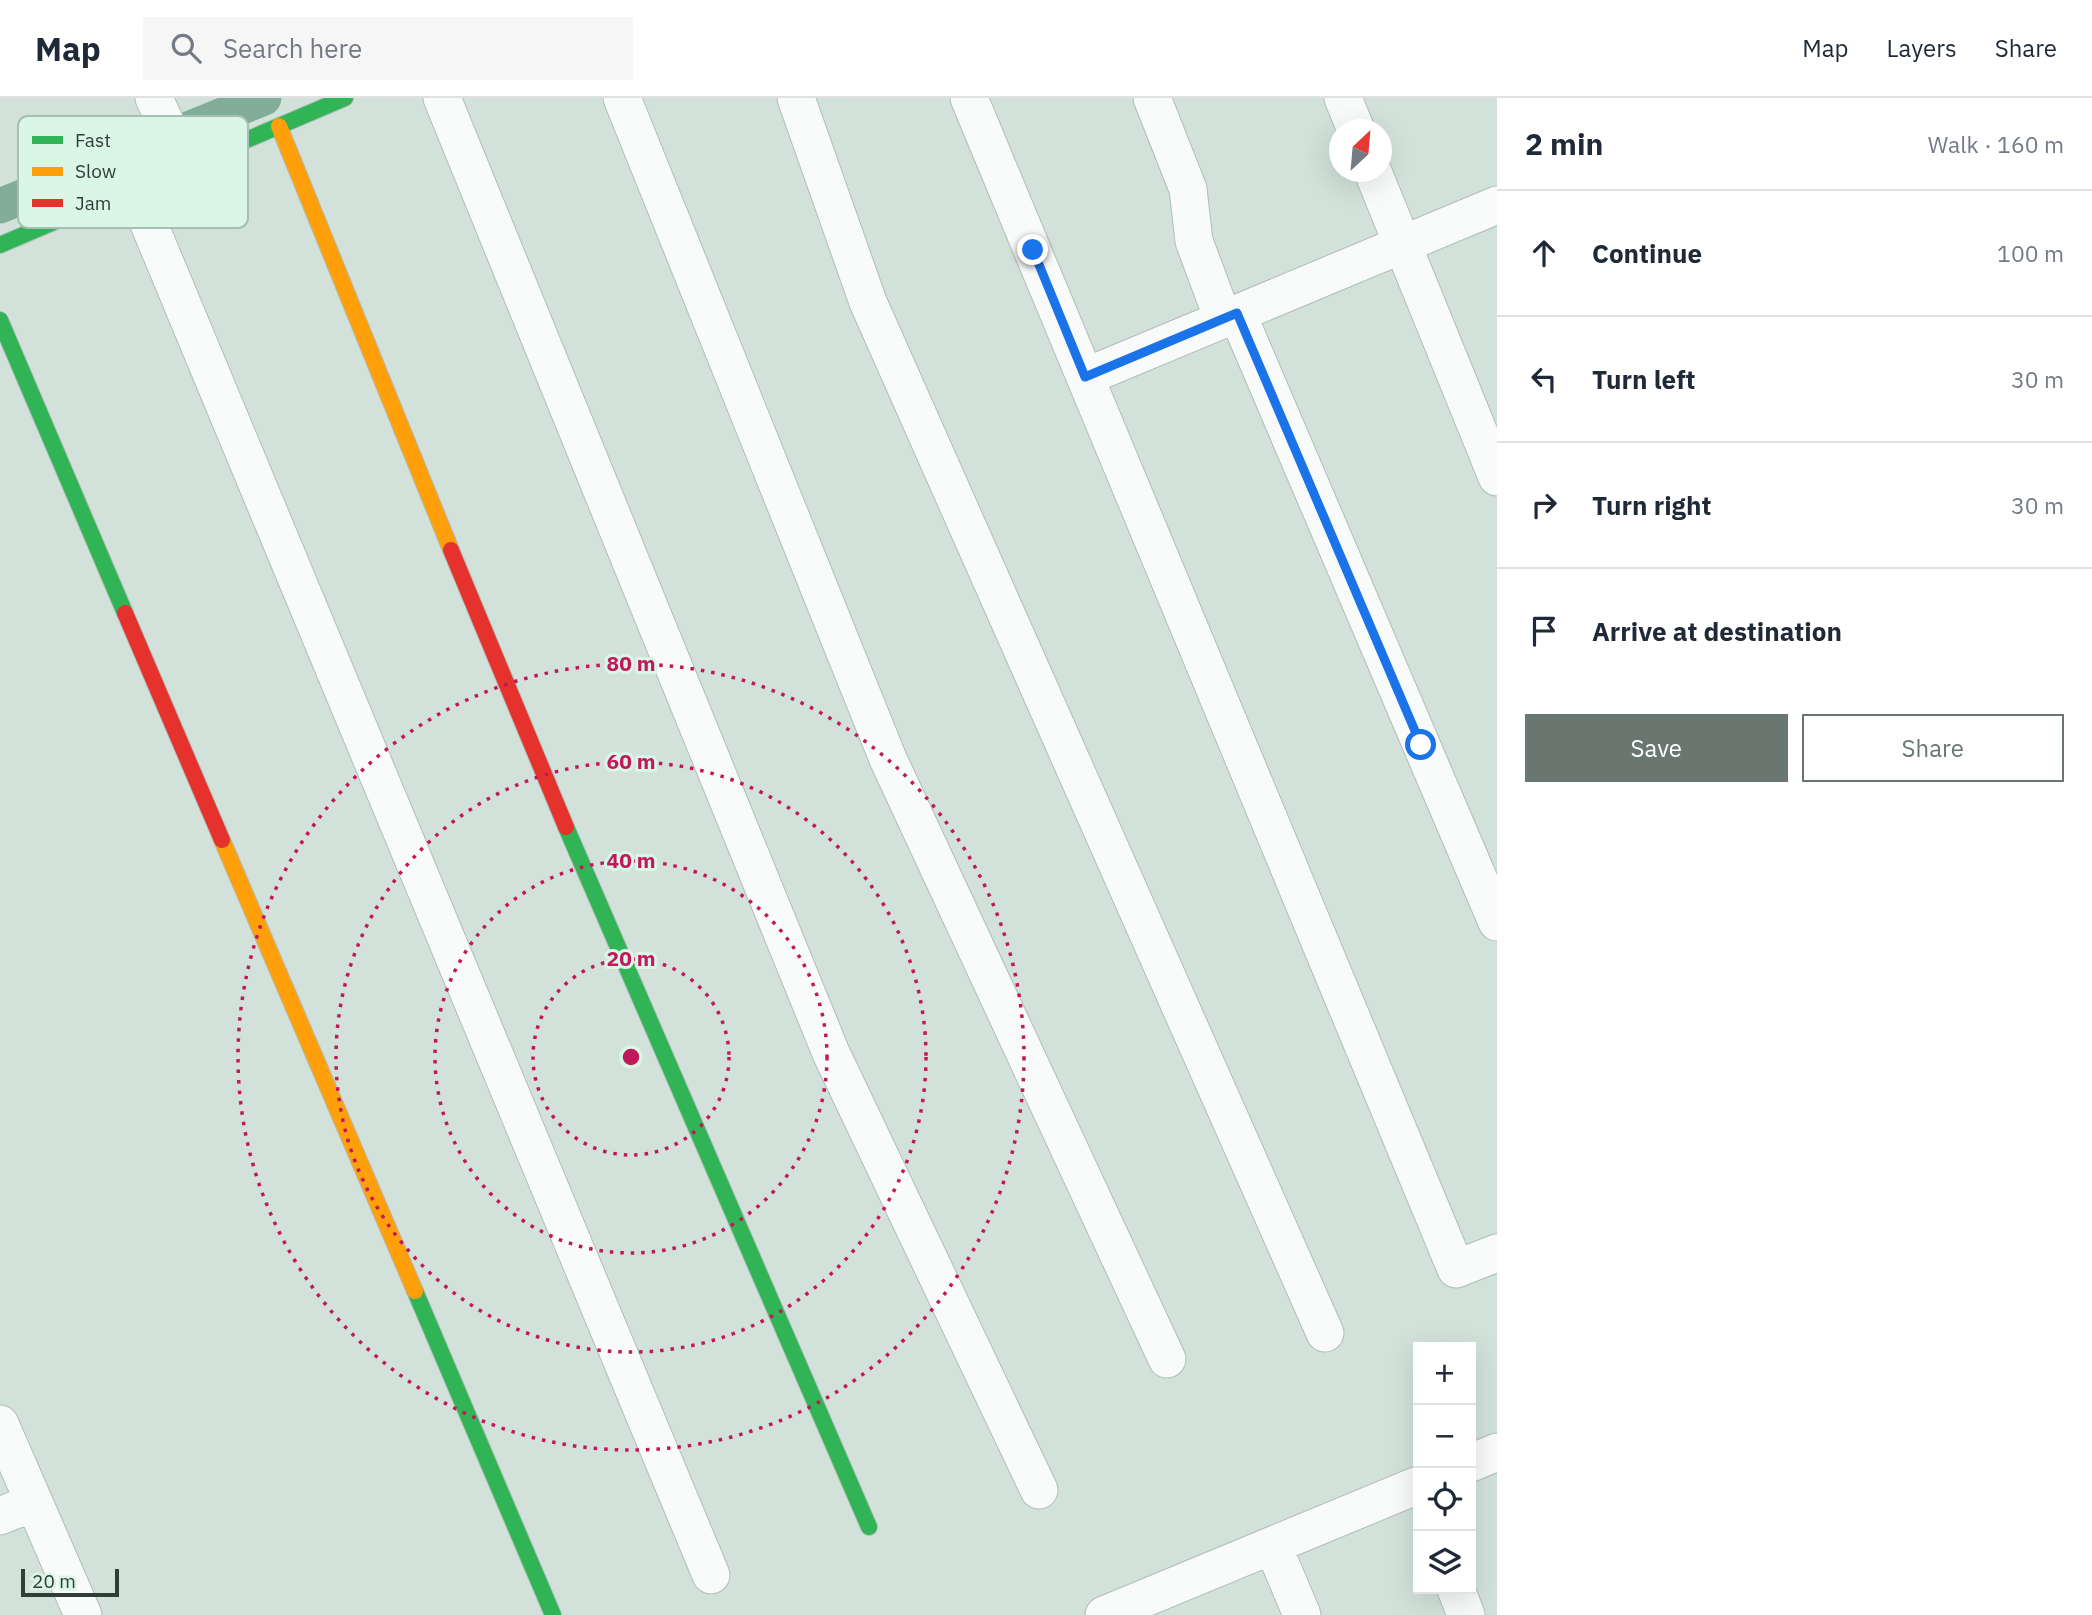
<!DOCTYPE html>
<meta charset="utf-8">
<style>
body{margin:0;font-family:"IBM Plex Sans",sans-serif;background:#f6f6f7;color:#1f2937}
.controls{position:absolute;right:21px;bottom:21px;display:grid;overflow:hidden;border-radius:0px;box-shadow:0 7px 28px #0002}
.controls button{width:63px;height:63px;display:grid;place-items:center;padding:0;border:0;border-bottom:2px solid #e0e1e3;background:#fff;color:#1f2937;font:35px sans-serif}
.compass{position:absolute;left:1329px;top:21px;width:63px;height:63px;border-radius:50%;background:#fff;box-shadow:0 7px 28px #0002;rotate:26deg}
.scale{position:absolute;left:21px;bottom:18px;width:98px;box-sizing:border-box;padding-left:7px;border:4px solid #313d37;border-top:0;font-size:19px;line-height:24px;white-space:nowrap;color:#313d37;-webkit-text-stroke:5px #d9f6e7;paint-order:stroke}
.stop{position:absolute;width:21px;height:21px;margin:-16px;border:5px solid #1a73e8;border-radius:50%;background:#fff}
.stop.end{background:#1a73e8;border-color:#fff;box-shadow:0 2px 7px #0008}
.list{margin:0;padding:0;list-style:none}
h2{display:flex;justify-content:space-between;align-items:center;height:91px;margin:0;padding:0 28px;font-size:30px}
h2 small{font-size:23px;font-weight:400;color:#747a83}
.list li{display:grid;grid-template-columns:46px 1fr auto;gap:21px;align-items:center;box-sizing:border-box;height:126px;padding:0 28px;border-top:2px solid #e0e1e3}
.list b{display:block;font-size:26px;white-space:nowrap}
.list em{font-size:23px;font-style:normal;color:#747a83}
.actions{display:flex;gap:14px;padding:21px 28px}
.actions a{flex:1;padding:16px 0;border:2px solid #697770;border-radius:0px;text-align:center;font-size:24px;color:#697770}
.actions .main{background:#697770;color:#fff}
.icon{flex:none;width:38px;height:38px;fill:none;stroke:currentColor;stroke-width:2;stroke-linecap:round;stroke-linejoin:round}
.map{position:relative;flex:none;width:1497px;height:1517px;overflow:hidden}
header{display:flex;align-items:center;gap:42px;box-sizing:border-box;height:98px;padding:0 35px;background:#fff;border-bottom:2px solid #e0e1e3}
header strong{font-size:33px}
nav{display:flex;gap:38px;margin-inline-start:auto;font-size:24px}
.search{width:490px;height:63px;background:#f6f6f7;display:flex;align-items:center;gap:18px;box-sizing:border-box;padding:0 24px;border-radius:0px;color:#747a83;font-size:26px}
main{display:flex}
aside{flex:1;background:#fff}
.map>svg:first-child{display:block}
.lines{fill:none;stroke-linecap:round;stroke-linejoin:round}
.canal{stroke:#82ad98;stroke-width:35}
.street-casing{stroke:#b1bdb7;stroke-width:39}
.fast-casing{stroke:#b1bdb7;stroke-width:18}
.slow-casing{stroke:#b1bdb7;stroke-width:18}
.jam-casing{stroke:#b1bdb7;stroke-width:18}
.street{stroke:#f8fbf9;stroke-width:37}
.fast{stroke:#30b455;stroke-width:16}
.slow{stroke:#ff9f0a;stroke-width:16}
.jam{stroke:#e5322d;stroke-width:16}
.route{stroke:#1a73e8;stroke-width:9}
.ring{fill:none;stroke:#c2185b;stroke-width:3.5;stroke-dasharray:3.5 7}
.key{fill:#d9f6e7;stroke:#a7beb2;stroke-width:2}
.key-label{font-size:19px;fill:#313d37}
.centre{fill:#c2185b;stroke:#d9f6e7;stroke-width:3.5}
.ring-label{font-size:21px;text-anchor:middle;font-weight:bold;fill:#c2185b;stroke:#d9f6e7;stroke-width:6;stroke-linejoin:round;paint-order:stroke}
</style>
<header>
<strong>Map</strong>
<div class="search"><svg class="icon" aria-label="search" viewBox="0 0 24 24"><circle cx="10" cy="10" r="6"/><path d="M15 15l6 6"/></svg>Search here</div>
<nav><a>Map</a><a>Layers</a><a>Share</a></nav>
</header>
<main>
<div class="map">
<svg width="1497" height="1517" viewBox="0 0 1497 1517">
<rect width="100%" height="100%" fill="#d2e2da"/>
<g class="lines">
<!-- canal -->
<path class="canal" d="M 0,108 L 264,0"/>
<!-- street casing -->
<g class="street-casing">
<path id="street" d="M 154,0 L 185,68
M 442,0 L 831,955 L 1039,1392
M 622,0 L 888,661 L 1167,1261
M 796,0 L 868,204 L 1325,1235
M 969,0 L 1456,1171 L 1497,1155
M 1152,0 L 1188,91 L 1194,143 L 1223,221
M 1343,0 L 1356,32
M 1373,74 L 1497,379
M 134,90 L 711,1477
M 1237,215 L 1497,824
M 1085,279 L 1497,107
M 0,1326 L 83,1517
M 1471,1365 L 1497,1354
M 0,1418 L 34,1404
M 1273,1448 L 1302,1517
M 1456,1491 L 1466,1517
M 1104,1517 L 1418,1387"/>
</g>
<!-- fast casing -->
<g class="fast-casing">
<path id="fast" d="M 0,147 L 345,0
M 0,222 L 125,515
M 566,729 L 869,1429
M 415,1193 L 553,1517"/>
</g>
<!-- slow casing -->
<g class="slow-casing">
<path id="slow" d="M 279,28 L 451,452
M 222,742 L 415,1193"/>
</g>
<!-- jam casing -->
<g class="jam-casing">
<path id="jam" d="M 451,452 L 566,729
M 125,515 L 222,742"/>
</g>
<!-- street -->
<use href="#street" class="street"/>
<!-- fast -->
<use href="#fast" class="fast"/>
<!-- slow -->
<use href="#slow" class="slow"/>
<!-- jam -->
<use href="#jam" class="jam"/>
</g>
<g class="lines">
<!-- route -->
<path class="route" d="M 1033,152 L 1085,279 L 1237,215 L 1421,647"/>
</g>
<!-- distance rings -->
<g class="ring">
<circle cx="631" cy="959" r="98"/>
<circle cx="631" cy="959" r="196"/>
<circle cx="631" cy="959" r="295"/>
<circle cx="631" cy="959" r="393"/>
</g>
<!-- legend -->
<rect x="18" y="18" width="230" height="112" rx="10" class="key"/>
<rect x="32" y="38" width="31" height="8" fill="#30b455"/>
<rect x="32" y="69" width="31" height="9" fill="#ff9f0a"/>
<rect x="32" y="101" width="31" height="8" fill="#e5322d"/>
<g class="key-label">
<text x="75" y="49">Fast</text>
<text x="75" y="80">Slow</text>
<text x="75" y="112">Jam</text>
</g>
<circle cx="631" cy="959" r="10" class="centre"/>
<g class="ring-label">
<text x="631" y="573">80 m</text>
<text x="631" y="671">60 m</text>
<text x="631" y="770">40 m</text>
<text x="631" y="868">20 m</text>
</g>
</svg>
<div class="controls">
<button>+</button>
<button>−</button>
<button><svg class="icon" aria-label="locate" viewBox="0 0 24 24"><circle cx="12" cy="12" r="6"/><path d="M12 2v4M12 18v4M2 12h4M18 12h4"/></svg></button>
<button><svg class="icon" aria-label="layers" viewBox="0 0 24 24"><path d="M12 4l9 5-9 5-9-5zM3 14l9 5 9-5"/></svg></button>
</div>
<svg class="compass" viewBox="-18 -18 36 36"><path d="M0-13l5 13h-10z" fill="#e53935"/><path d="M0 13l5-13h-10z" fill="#747a83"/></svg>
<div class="scale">20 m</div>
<div class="stop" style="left:1421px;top:647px"></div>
<div class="stop end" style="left:1033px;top:152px"></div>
</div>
<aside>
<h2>2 min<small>Walk · 160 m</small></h2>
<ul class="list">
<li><svg class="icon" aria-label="ahead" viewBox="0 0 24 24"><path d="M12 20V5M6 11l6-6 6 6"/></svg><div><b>Continue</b></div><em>100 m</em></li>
<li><svg class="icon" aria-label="left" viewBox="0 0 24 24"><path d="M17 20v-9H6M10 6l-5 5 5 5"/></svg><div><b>Turn left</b></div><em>30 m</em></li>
<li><svg class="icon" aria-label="right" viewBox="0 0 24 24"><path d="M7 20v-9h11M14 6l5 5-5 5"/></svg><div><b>Turn right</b></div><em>30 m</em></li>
<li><svg class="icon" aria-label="arrive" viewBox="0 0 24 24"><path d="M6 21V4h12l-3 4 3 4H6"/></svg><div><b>Arrive at destination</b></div></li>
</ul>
<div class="actions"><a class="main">Save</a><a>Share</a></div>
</aside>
</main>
